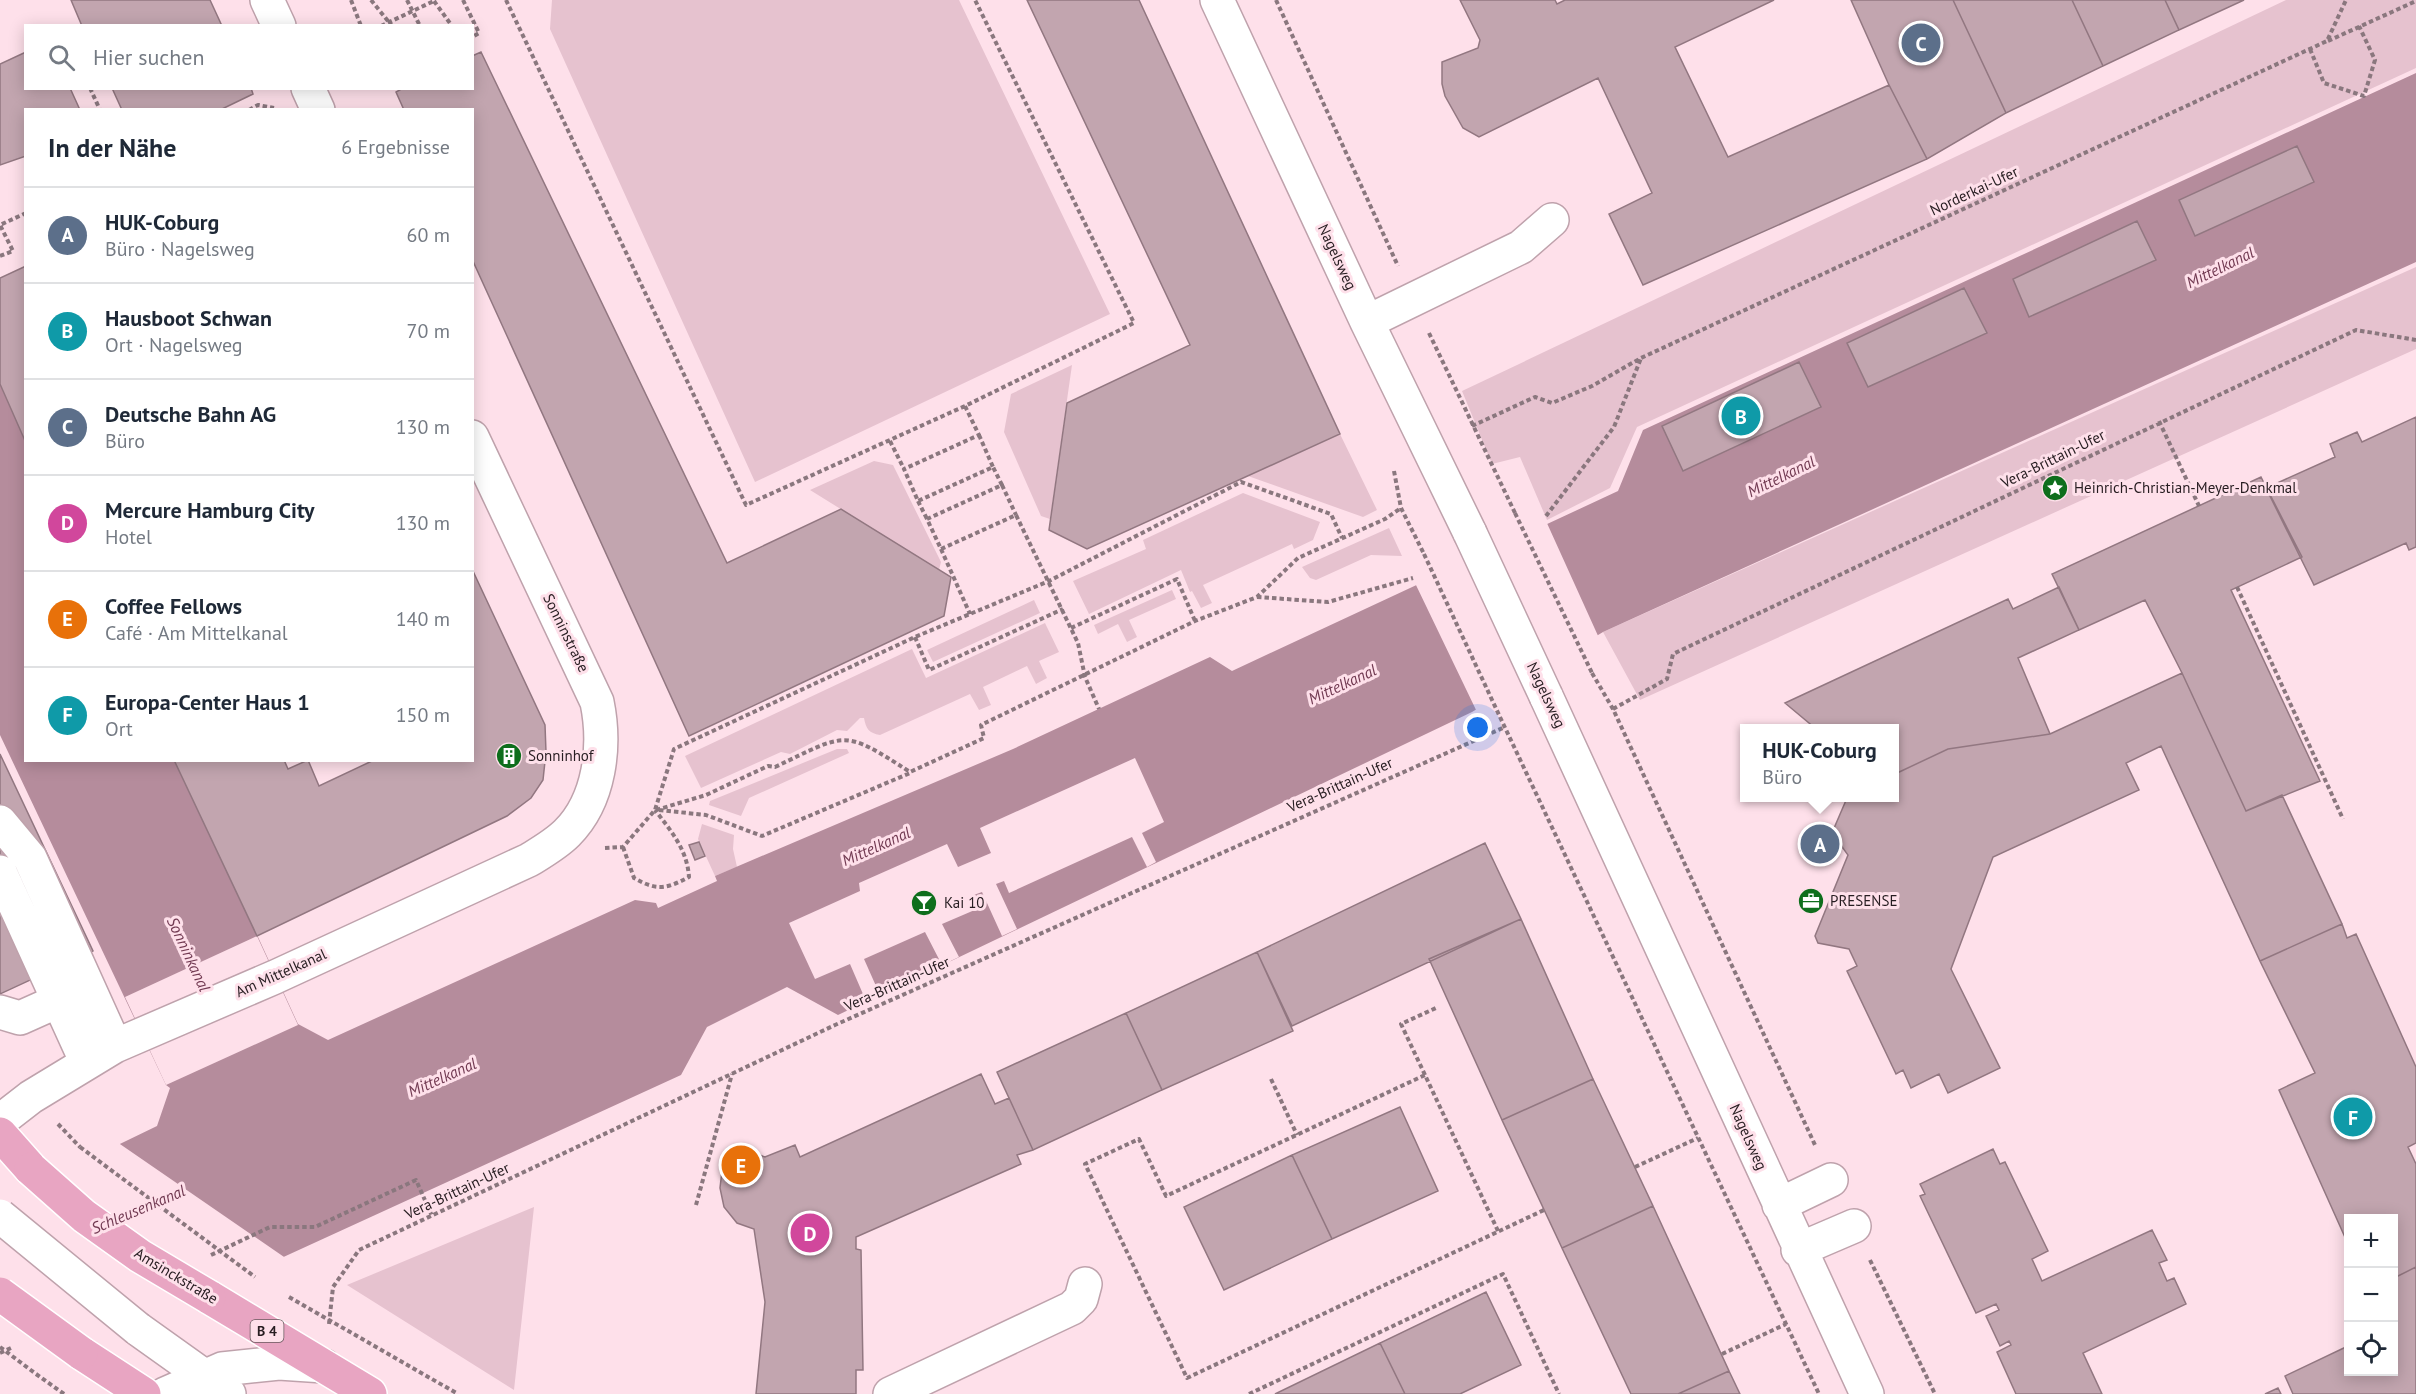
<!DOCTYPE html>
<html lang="de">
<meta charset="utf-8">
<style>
body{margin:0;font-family:"PT Sans",sans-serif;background:#f2f2f3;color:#1f2937}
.controls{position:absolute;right:18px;bottom:18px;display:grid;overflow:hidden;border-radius:0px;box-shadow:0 3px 15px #0003}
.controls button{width:54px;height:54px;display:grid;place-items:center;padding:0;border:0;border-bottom:2px solid #e0e1e3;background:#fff;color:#1f2937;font:30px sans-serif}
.you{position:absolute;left:1478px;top:728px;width:21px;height:21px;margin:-15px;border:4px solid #fff;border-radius:50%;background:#1a73e8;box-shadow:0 0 0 9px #1a73e833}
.badge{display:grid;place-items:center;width:39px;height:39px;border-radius:50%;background:#ea580c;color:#fff;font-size:20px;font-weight:700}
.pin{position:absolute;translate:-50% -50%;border:3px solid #fff;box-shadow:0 2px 6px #0006}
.popup{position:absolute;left:1740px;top:724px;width:159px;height:78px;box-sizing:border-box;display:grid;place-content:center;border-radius:0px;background:#fff;filter:drop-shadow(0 2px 4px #0005);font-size:20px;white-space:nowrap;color:#747a83}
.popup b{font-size:22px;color:#1f2937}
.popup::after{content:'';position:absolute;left:50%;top:100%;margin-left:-12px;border:12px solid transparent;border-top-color:#fff}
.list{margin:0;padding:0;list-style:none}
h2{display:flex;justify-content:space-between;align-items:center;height:78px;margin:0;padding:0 24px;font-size:26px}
h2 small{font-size:20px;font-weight:400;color:#747a83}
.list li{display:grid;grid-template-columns:39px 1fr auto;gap:18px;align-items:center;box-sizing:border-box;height:96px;padding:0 24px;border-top:2px solid #e0e1e3}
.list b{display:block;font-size:22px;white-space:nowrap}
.list p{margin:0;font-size:20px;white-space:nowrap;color:#747a83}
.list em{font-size:20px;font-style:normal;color:#747a83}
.icon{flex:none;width:33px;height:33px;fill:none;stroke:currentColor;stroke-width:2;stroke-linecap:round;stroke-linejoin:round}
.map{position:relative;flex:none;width:2416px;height:1394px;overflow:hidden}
.search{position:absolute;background:#fff;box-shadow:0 3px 15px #0003;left:24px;top:24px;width:450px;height:66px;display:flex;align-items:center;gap:15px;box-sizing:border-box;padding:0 21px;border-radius:0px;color:#747a83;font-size:22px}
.panel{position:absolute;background:#fff;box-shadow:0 3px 15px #0003;left:24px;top:108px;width:450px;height:654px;border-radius:0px}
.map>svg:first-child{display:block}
.green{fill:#e6c2cf}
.water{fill:#b58c9c}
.pier{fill:#fee0ea}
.building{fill:#c2a5af;stroke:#927781;stroke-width:1.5}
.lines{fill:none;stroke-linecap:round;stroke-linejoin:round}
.minor-casing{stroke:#bfa2ac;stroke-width:36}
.major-casing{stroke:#fff;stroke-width:36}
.path{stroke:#8a777e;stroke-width:4;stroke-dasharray:4.5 3;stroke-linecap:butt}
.minor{stroke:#fff;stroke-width:33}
.major{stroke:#e8a5c2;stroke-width:33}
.minor-bridge-casing{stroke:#bfa2ac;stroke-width:36;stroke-linecap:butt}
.major-bridge-casing{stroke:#fff;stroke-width:36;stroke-linecap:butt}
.path-bridge{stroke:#8a777e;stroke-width:4;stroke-dasharray:4.5 3;stroke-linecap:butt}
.minor-bridge{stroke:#fff;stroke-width:33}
.major-bridge{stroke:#e8a5c2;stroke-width:33}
.labels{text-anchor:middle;stroke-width:6;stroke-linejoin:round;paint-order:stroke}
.shield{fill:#fee0ea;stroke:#68585d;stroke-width:1.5}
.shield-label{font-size:14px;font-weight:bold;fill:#271d21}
.street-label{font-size:15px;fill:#271d21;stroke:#fee0ea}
.poi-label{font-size:15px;fill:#271d21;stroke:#fee0ea;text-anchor:start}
.water-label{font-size:16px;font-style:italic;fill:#723a52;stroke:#fee0ea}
</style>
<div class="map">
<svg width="2416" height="1394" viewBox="0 0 2416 1394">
<rect width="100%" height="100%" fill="#fee0ea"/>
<!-- green -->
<path class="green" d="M 552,0 L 959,0 L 1110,314 L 755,482 L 550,29 Z
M 2286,0 L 2416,0 L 2416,68 L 1637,427 L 1610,488 L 1547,520 L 1520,457 L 1492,464 L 1462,391 Z
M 2416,267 L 2416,349 L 1640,700 L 1603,632 Z
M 1072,365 L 1050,519 L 1041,516 L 1004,432 L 1011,394 Z
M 1340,434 L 1377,510 L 1363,517 L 1248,476 Z
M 874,461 L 893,465 L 941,562 L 939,570 L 810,490 Z
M 1243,493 L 1320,522 L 1313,540 L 1294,549 L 1292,544 L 1203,585 L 1212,603 L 1201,608 L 1192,591 L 1190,592 L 1181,570 L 1089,614 L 1073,581 L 1146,549 L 1143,540 Z
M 1389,528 L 1402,556 L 1371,555 L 1316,580 L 1310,578 L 1302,567 Z
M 1172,590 L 1176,599 L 1129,620 L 1137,637 L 1127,642 L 1118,624 L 1098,634 L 1094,625 Z
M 1034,600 L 1040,613 L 933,662 L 927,650 Z
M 1045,623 L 1059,652 L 1039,661 L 1047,678 L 1036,684 L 1027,666 L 983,687 L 991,705 L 979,710 L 970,694 L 880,735 C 869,733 866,729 864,718 L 860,718 L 847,731 L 837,730 L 790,754 L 781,752 L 701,788 L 685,756 L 912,649 L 926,678 Z
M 837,749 L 847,749 L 849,753 L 749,798 L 741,816 L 709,805 L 710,801 Z
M 702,824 L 734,835 L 733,849 L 737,867 L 715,876 L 698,839 Z
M 534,1207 L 514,1390 L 347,1285 Z"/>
<!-- water -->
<path class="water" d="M 2416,73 L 2416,262 L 1603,632 L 1472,712 L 838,1015 L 787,987 L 707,1027 L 681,1075 L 139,1323 L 0,1202 L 157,1126 L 170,1088 L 166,1085 L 0,735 L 0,377 L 25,431 L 26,760 L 177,761 L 298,1024 L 328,1040 L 635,900 L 656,903 L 658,908 L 717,881 L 715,876 L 1013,749 L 1210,657 L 1232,671 L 1618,491 L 1643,430 Z"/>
<!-- pier -->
<path class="pier" d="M 1546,521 L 1599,638 L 1477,712 L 1415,583 Z
M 1135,758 L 1164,822 L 1142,833 L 1156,862 L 1147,867 L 1132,837 L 1009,893 L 1004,881 L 996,884 L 1017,929 L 1002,936 L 982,892 L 971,896 L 977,909 L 942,924 L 959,957 L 942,965 L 925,932 L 864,959 L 880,995 L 866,1001 L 850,964 L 815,979 L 789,923 L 860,891 L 859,883 L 947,844 L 958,867 L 991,853 L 980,828 Z
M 257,936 L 298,1025 L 166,1085 L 125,997 Z
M 117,1142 L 287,1259 L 1,1385 L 0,1199 Z"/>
<!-- building -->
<path class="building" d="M 71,0 L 210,0 L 222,26 L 82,26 Z
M 1027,0 L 1139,0 L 1340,434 L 1087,549 L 1049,530 L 1067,403 L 1190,345 Z
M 1460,0 L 1555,0 L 1557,4 L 1565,0 L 1774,0 L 1675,47 L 1728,157 L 1889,85 L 1927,159 L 1643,285 L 1609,214 L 1652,193 L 1598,78 L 1479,137 L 1463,128 L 1445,96 L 1442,84 L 1442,62 L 1478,48 L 1480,40 Z
M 1851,0 L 1953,0 L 2006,113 L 1927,159 L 1889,85 Z
M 1953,0 L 2072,0 L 2103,66 L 2006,113 Z
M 2072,0 L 2165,0 L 2179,30 L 2103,66 Z
M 2165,0 L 2244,0 L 2179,30 Z
M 26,52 L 26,88 L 70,88 L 80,110 L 26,110 L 26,156 L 0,165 L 0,64 Z
M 481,52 L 727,563 L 841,509 L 951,577 L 944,616 L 689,736 L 472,259 L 472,110 L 404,110 L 396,92 L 403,88 L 472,88 L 472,56 Z
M 112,88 L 251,88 L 253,94 L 220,110 L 122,110 Z
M 2297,146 L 2314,182 L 2195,236 L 2179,200 Z
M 2137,221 L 2156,260 L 2029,317 L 2013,279 Z
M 26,266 L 26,443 L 0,384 L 0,278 Z
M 1964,288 L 1987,333 L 1868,387 L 1847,343 Z
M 1799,362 L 1821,407 L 1683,471 L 1662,426 Z
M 2416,417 L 2416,547 L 2409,550 L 2406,543 L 2314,585 L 2266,488 L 2335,457 L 2330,444 L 2357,432 L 2362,442 Z
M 2261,477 L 2302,557 L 2231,590 L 2320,781 L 2246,811 L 2182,673 L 2145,600 L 2079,630 L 2052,574 Z
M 472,569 L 545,725 L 546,752 L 543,780 L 531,798 L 507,816 L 257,936 L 174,760 L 284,760 L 288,769 L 308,760 L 319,786 L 374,760 L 472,760 Z
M 2059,587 L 2079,630 L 2018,658 L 2050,734 L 1948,749 L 1895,774 L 1895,728 L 1815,728 L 1785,703 L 2008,599 L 2013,609 Z
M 2182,673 L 2246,811 L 2282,795 L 2342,924 L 2260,961 L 2161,746 L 2126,763 L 2139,790 L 1993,857 L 1951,969 L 2000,1068 L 1948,1093 L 1939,1074 L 1911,1088 L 1903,1070 L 1896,1074 L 1847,971 L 1857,966 L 1849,949 L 1818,943 L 1815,936 L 1848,855 L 1832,833 L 1847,798 L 1895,798 L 1895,774 L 1948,749 L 2050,734 Z
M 0,754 L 93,951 L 0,994 Z
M 699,842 L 705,856 L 695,860 L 689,845 Z
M 1485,843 L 1521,919 L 1292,1026 L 1257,952 Z
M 1521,919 L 1593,1079 L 1502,1120 L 1429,959 Z
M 2342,924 L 2347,938 L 2356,934 L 2416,1067 L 2416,1143 L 2408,1147 L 2416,1164 L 2416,1267 L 2394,1278 L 2394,1218 L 2348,1218 L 2348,1244 L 2279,1090 L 2315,1073 L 2260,961 Z
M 1257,952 L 1293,1031 L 1162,1090 L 1126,1013 Z
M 1126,1013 L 1162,1090 L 1033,1150 L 997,1072 Z
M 981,1074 L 995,1104 L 1009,1098 L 1033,1150 L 1017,1155 L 1021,1164 L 856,1237 L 856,1249 L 861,1250 L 863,1370 L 856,1370 L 856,1394 L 756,1394 L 765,1302 L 754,1229 L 737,1223 L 724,1207 L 720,1188 L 722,1171 L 732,1157 L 748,1151 L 765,1157 L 795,1145 L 800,1157 Z
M 1593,1079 L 1653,1206 L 1562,1248 L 1502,1120 Z
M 1400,1107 L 1438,1191 L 1332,1239 L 1292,1155 Z
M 1993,1149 L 2000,1164 L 2005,1162 L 2048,1251 L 2032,1259 L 2042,1281 L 2152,1230 L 2167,1260 L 2159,1263 L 2167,1281 L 2174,1278 L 2186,1304 L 2083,1353 L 2102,1394 L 2016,1394 L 1997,1352 L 2011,1345 L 2009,1341 L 2000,1346 L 1986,1316 L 1999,1310 L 1996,1304 L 1976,1313 L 1920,1196 L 1925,1194 L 1920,1184 Z
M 1292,1155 L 1332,1239 L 1224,1290 L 1184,1207 Z
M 1653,1206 L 1729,1371 L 1678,1394 L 1631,1394 L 1562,1248 Z
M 2416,1267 L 2416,1394 L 2293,1394 L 2285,1376 L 2348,1346 L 2348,1372 L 2394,1372 L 2394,1278 Z
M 1486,1292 L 1521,1365 L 1460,1394 L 1405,1394 L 1380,1343 Z
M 1380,1343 L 1405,1394 L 1275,1394 Z
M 1729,1371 L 1740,1394 L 1678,1394 Z
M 2278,1388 L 2281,1394 L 2265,1394 Z"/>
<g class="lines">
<!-- minor casing -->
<g class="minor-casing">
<path id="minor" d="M 267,0 L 279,26
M 1217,0 L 1367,322 L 1470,533
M 308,88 L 318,110
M 1367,322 L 1521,247 L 1552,220
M 1546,696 L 1867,1394
M 0,822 L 30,858 L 115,1046
M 0,872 L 87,1063
M 0,1012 L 20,1018 L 58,1001
M 0,1121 L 31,1097 L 115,1046 L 275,977 L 529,860 C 542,852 556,844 567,833 C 600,800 606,746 597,702 L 472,437
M 1779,1205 L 1831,1180
M 1798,1250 L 1854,1226
M 138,1329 L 229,1394
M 165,1394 L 222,1369 L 279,1363 L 324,1366
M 890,1394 L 1072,1308 L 1081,1299 L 1085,1284"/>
</g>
<!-- major casing -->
<g class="major-casing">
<path id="major" d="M 0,1134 L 31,1169
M 209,1297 L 370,1394
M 81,1353 L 144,1394"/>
</g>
<!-- path -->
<path class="path" d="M 351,0 L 361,26
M 371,0 L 392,26
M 407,0 L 420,26
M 463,0 L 479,33 L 472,37
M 506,0 L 746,505 L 965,406 L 1134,323 L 975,0
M 1276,0 L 1398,266
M 434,1 L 452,26
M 381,26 L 436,0
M 2328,41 L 2416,1
M 2310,49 L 2324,83 L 2364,96 L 2375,60 L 2359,26
M 90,88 L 100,110
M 249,110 L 258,105 L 274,108
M 0,256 L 13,251 L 0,225 L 26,213
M 1429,333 L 1515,513
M 965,406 L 979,435 L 904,469 L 918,501 L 993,467 L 1002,485 L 927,519 L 941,549 L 1016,515 L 1078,643 L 1085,677 L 1099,709
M 2159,421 L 2199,506
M 1472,426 L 1535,397 L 1552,403 L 1592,386 L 1641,358 L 2327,41 L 2346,0
M 979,435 L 993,467
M 890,441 L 904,469
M 1394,471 L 1401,508 L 1424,554
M 1002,485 L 1016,515
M 918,501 L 927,519
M 1546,516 L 1614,427 L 1641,358
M 941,549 L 970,614
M 2237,587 L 2343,819
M 1257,597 L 1328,602 L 1413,578
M 1071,628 L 1177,579 L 1195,621
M 915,637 L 929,670 L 1063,609
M 1592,673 L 1613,709 L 1815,1145
M 1613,709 L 1667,679 L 1673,654 L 2356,330 L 2416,340
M 1500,717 L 1819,1394
M 656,810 L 706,795 L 768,766 L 775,767 C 847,733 842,728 910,772 L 984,738 L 981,725 L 1195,621 L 1257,597 L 1298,558 L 1385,519 L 1401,508
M 659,810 L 706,815 L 762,836 L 910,773
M 623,847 L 634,878 C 657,891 666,889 689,877 C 687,849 671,831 655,810
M 605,848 L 623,847 L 655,810 L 674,749 L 915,637 L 1049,581 L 1241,482 L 1331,514 L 1342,538
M 1425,1075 L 1401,1024 L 1438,1007
M 1271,1079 L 1297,1135
M 58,1124 L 80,1147
M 1635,1167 L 1698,1138
M 696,1205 L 732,1074
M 1498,1231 L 1425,1075 L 1166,1196 L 1139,1139 L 1085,1164 L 1187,1378 L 1544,1210
M 211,1255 L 270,1227 L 315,1227 L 416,1180 L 432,1216
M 1870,1260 L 1935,1394
M 289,1297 L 458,1394
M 329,1324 L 333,1287 L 359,1250 L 835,1025 L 1505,727
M 0,1353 L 11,1348
M 1722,1354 L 1786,1324
M 36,1374 L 64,1394
M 1249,1394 L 1503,1274 L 1559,1394"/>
<!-- minor -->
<use href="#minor" class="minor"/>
<!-- major -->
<use href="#major" class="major"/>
<!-- minor-bridge casing -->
<g class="minor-bridge-casing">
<path id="minor-bridge" d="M 1470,533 L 1546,696
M 0,1216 L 138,1329"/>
</g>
<!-- major-bridge casing -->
<g class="major-bridge-casing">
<path id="major-bridge" d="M 31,1169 L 84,1216 L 140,1256 L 209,1297
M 0,1294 L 81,1353"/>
</g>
<!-- path-bridge -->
<path class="path-bridge" d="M 1515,513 L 1592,673
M 1424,554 L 1500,717
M 80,1147 L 255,1277
M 0,1347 L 36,1374"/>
<!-- minor-bridge -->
<use href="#minor-bridge" class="minor-bridge"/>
<!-- major-bridge -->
<use href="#major-bridge" class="major-bridge"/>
</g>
<!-- icons -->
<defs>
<g id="sight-disc" transform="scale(1.35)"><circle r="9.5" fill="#0e6e1c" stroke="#fee0ea"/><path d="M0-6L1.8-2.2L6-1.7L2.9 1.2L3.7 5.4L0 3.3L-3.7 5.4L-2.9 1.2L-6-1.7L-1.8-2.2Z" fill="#fff"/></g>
<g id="building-disc" transform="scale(1.35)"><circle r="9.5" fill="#0e6e1c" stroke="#fee0ea"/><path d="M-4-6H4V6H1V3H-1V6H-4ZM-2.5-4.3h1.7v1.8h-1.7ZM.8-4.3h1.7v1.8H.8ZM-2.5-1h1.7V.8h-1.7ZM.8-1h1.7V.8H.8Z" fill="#fff"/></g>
<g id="office-disc" transform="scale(1.35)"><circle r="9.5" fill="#0e6e1c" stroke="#fee0ea"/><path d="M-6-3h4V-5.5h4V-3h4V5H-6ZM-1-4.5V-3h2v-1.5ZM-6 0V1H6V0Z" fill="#fff"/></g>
<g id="bar-disc" transform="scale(1.35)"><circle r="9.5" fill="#0e6e1c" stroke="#fee0ea"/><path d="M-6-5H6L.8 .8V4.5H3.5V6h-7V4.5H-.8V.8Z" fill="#fff"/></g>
</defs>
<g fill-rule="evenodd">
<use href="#sight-disc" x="2055" y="488"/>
<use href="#building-disc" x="509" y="756"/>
<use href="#office-disc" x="1811" y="901"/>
<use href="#bar-disc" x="924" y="903"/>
</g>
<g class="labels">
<!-- shield labels -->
<rect class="shield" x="250.5" y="1320" width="33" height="22" rx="4.5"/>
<g class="shield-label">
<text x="267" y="1336">B 4</text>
</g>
<!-- street labels -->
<g class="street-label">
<text transform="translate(1974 191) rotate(-25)" y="5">Norderkai-Ufer</text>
<text transform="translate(1337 257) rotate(65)" y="5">Nagelsweg</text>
<text transform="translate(2053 459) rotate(-26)" y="5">Vera-Brittain-Ufer</text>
<text transform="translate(566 633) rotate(64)" y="5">Sonninstraße</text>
<text transform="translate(1546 695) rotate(65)" y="5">Nagelsweg</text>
<text transform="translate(1340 785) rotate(-24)" y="5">Vera-Brittain-Ufer</text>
<text transform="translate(281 973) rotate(-24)" y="5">Am Mittelkanal</text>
<text transform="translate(897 984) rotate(-24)" y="5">Vera-Brittain-Ufer</text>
<text transform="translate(1748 1137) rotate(66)" y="5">Nagelsweg</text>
<text transform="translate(457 1191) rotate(-25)" y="5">Vera-Brittain-Ufer</text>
<text transform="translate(176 1276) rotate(31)" y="5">Amsinckstraße</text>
</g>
<!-- poi labels -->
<g class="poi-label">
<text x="2074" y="493">Heinrich-Christian-Meyer-Denkmal</text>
<text x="528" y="761">Sonninhof</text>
<text x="1830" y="906">PRESENSE</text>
<text x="944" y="908">Kai 10</text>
</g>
<!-- water labels -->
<g class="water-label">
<text transform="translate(2220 267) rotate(-26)" y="6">Mittelkanal</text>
<text transform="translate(1781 476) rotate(-26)" y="6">Mittelkanal</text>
<text transform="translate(1342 684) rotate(-25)" y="6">Mittelkanal</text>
<text transform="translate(876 846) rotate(-24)" y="6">Mittelkanal</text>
<text transform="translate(189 954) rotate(65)" y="6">Sonninkanal</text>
<text transform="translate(442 1077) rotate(-24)" y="6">Mittelkanal</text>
<text transform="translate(138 1209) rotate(-23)" y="6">Schleusenkanal</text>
</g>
</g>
</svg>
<div class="controls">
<button>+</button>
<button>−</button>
<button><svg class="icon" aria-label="locate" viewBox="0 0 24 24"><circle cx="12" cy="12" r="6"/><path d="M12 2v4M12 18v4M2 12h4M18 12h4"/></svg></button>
</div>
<div class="you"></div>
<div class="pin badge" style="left:1820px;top:844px;background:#5c6f8a">A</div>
<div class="popup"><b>HUK-Coburg</b>Büro</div>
<div class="pin badge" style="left:1741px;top:416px;background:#0f9aa8">B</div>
<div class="pin badge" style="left:1921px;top:43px;background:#5c6f8a">C</div>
<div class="pin badge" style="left:810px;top:1233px;background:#d1479c">D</div>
<div class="pin badge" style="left:741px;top:1165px;background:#e8710a">E</div>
<div class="pin badge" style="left:2353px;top:1117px;background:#0f9aa8">F</div>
<div class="search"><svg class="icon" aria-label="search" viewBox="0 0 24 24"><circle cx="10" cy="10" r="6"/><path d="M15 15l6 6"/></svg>Hier suchen</div>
<section class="panel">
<h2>In der Nähe<small>6 Ergebnisse</small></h2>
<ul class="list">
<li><span class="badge" style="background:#5c6f8a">A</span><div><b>HUK-Coburg</b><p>Büro · Nagelsweg</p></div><em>60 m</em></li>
<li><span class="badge" style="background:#0f9aa8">B</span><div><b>Hausboot Schwan</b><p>Ort · Nagelsweg</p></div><em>70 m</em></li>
<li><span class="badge" style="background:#5c6f8a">C</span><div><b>Deutsche Bahn AG</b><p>Büro</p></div><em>130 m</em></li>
<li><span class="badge" style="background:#d1479c">D</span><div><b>Mercure Hamburg City</b><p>Hotel</p></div><em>130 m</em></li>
<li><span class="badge" style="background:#e8710a">E</span><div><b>Coffee Fellows</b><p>Café · Am Mittelkanal</p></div><em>140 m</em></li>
<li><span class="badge" style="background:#0f9aa8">F</span><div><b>Europa-Center Haus 1</b><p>Ort</p></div><em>150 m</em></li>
</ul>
</section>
</div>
